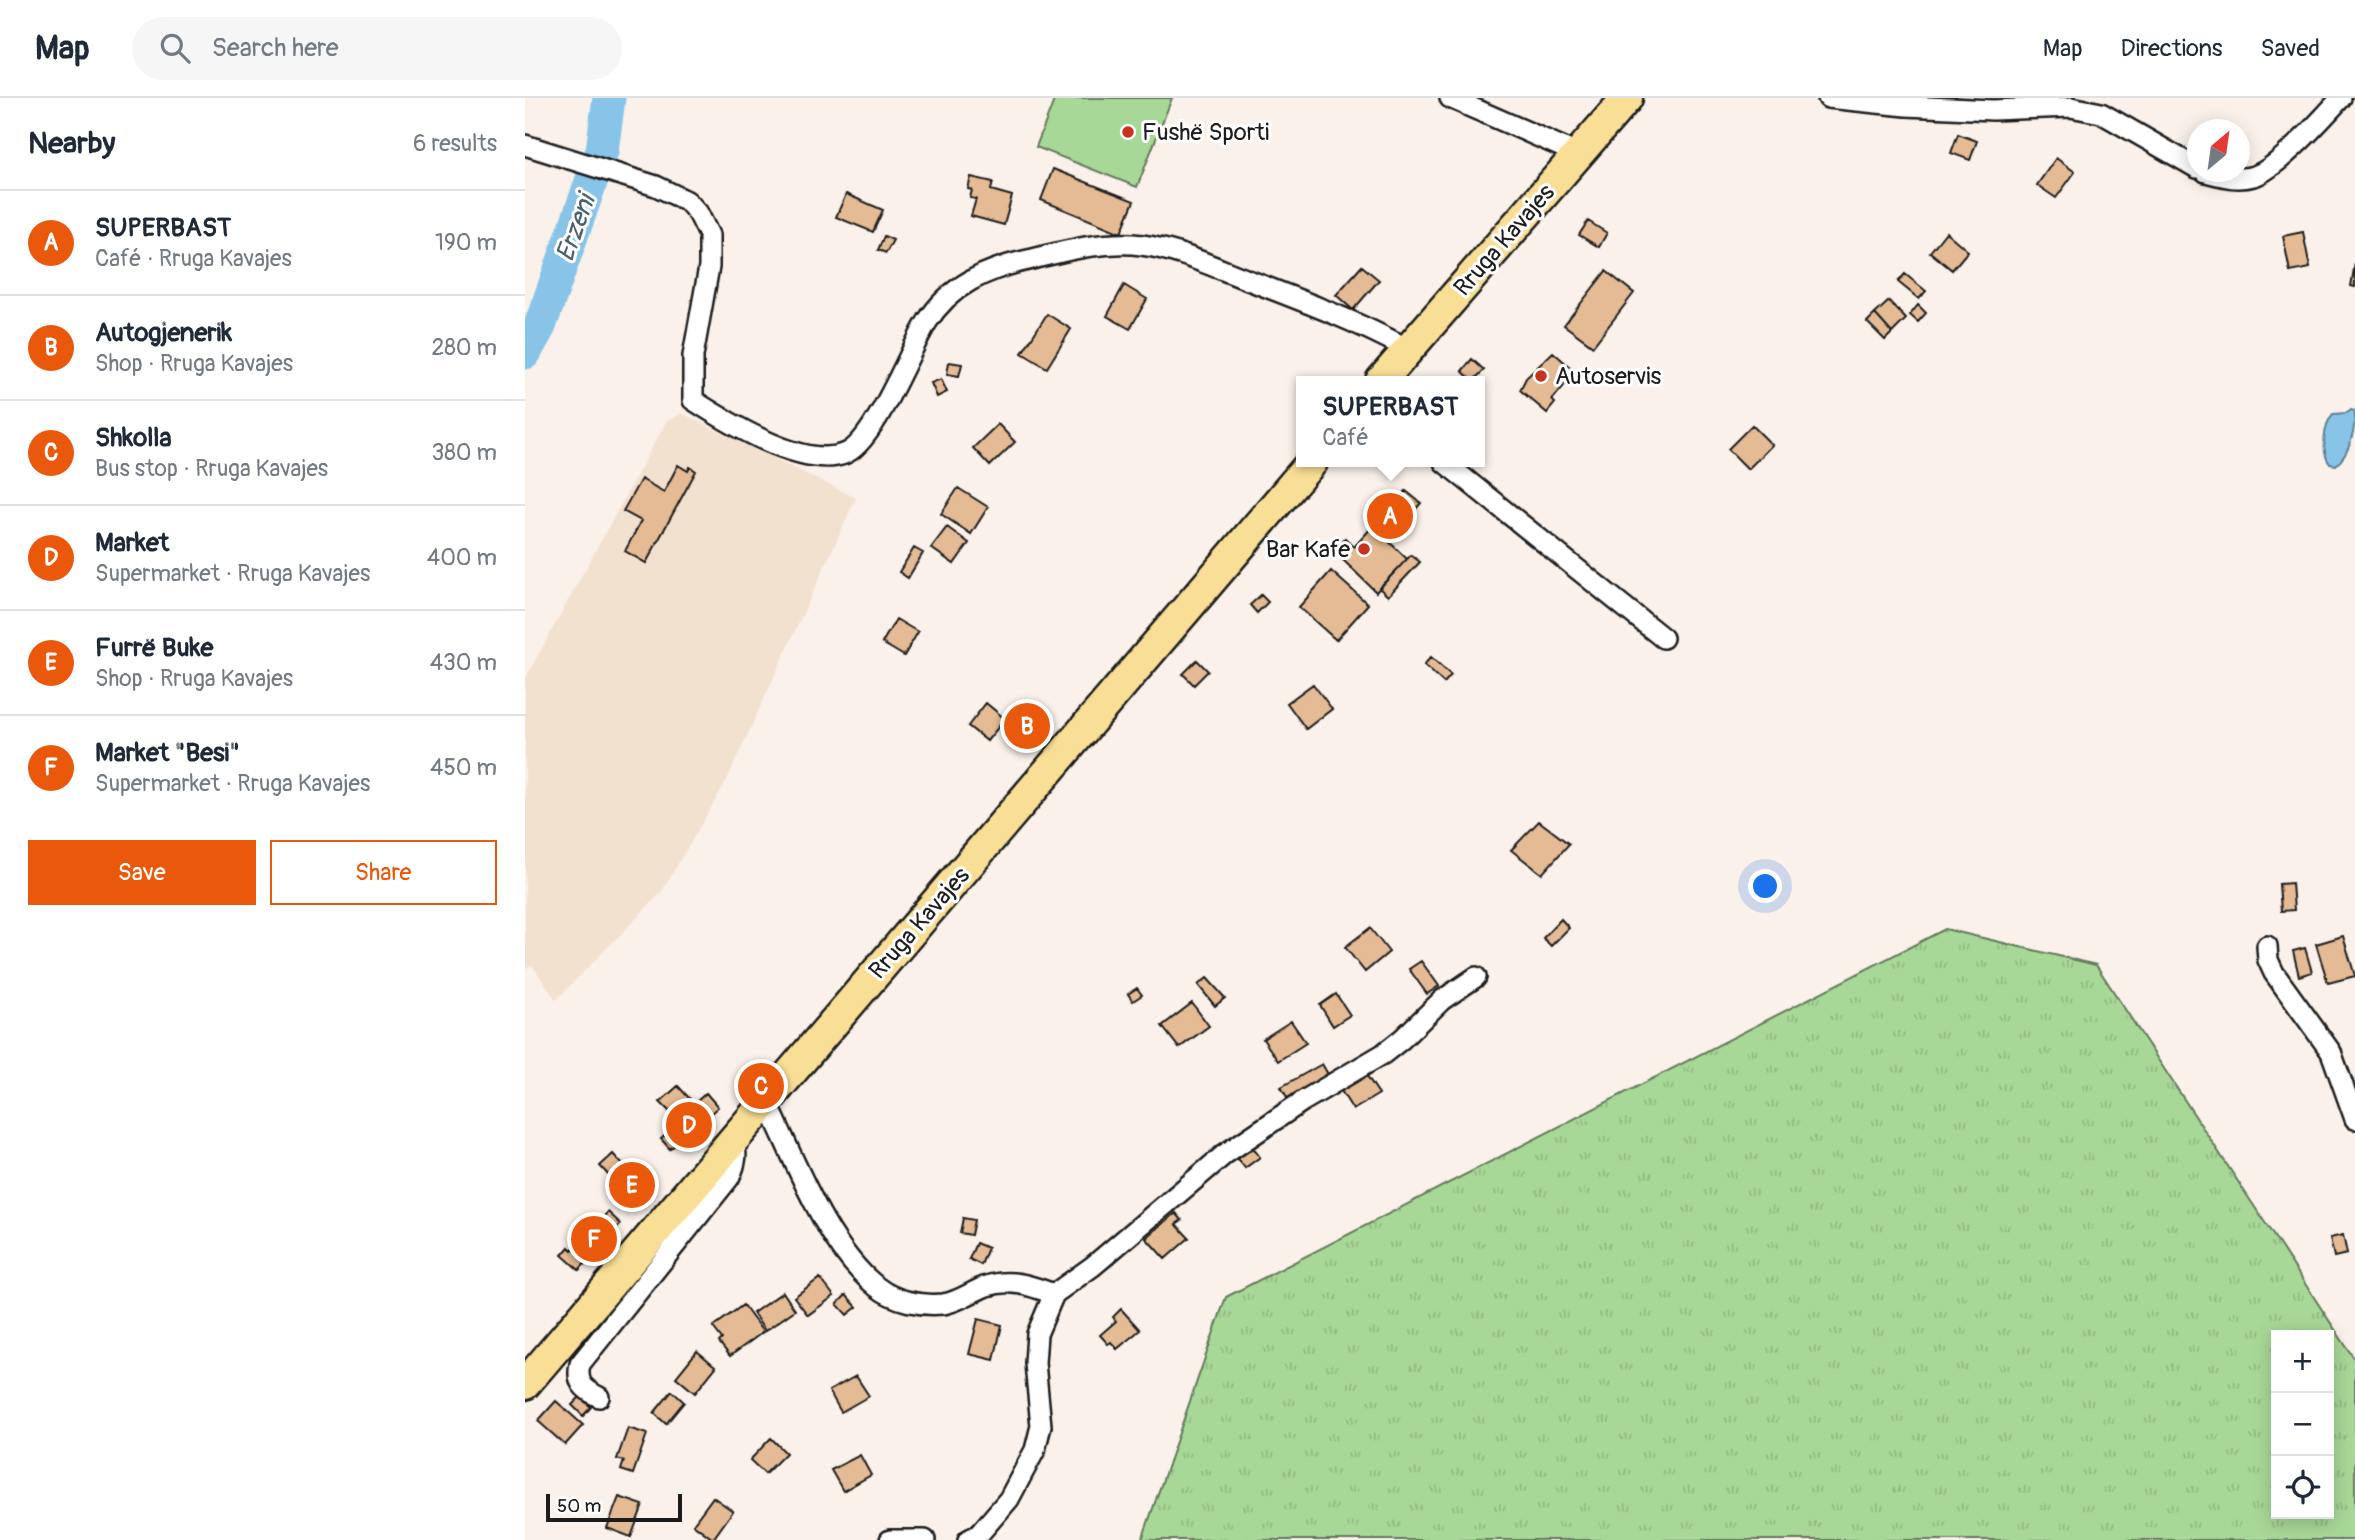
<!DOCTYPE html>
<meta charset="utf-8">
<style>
body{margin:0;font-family:Pangolin,sans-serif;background:#f6f6f7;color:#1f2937}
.controls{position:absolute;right:21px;bottom:21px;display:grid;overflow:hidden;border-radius:0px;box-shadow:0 4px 18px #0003}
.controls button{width:63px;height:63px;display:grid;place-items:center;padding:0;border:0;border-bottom:2px solid #e0e1e3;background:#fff;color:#1f2937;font:35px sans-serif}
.compass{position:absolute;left:1662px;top:21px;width:63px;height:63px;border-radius:50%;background:#fff;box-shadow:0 4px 18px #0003;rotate:29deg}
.scale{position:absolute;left:21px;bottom:18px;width:136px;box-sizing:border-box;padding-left:7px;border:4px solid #1c1c1c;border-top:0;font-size:19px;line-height:24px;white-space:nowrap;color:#1c1c1c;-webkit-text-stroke:5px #fff;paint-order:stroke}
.you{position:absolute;left:1241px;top:789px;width:24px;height:24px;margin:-18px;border:5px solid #fff;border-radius:50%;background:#1a73e8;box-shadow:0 0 0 10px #1a73e833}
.badge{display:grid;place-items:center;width:46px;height:46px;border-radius:50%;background:#ea580c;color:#fff;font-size:23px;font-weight:700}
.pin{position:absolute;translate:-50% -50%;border:4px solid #fff;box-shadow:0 2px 7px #0006}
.popup{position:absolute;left:771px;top:278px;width:189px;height:91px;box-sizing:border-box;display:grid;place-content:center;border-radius:0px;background:#fff;filter:drop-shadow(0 2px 5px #0005);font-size:23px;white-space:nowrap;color:#747a83}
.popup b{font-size:26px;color:#1f2937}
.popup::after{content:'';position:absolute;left:50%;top:100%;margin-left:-14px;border:14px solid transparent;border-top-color:#fff}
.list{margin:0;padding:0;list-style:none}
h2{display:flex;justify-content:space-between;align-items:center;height:91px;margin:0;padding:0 28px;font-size:30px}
h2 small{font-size:23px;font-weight:400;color:#747a83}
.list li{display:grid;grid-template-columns:46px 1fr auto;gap:21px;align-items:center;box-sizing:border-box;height:105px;padding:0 28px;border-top:2px solid #e0e1e3}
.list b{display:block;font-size:26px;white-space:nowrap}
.list p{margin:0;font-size:23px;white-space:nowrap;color:#747a83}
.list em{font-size:23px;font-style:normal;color:#747a83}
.actions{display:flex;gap:14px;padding:21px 28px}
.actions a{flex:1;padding:16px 0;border:2px solid #ea580c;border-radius:0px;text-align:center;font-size:24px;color:#ea580c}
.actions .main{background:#ea580c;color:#fff}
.icon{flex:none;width:38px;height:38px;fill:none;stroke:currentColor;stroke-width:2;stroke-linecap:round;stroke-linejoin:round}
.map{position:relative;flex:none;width:1830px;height:1442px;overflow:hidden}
header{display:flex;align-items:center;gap:42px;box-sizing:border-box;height:98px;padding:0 35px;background:#fff;border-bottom:2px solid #e0e1e3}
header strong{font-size:33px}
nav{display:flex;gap:38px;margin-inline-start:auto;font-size:24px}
.search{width:490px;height:63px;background:#f6f6f7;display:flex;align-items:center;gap:18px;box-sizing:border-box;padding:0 24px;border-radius:38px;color:#747a83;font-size:26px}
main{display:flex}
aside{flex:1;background:#fff}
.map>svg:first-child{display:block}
.built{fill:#f3e1d0}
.grass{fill:url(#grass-tufts);stroke:#627a5a;stroke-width:2;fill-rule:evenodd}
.pitch{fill:#a8d898;stroke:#627a5a;stroke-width:2}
.water{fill:#88c4e8;stroke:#5d8196;stroke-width:2}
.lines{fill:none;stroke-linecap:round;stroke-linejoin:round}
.river{stroke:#88c4e8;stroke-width:33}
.building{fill:#e4bb94;stroke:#1c1c1c;stroke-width:2}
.street-casing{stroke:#1c1c1c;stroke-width:24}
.primary-casing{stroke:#1c1c1c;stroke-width:35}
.street{stroke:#fff;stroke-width:19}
.primary{stroke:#f9df96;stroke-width:30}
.poi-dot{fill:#c8321e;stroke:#fff;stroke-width:2.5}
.labels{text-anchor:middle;stroke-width:6;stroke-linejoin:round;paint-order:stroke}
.poi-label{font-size:24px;fill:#1c1c1c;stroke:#fff;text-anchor:start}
.street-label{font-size:24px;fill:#1c1c1c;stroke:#fff}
.water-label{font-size:26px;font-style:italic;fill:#475f6e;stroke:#fff}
</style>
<header>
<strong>Map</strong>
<div class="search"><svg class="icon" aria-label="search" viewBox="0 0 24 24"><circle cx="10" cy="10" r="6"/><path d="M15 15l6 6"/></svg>Search here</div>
<nav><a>Map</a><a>Directions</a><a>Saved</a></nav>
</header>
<main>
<aside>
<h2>Nearby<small>6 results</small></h2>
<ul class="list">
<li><span class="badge">A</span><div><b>SUPERBAST</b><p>Café · Rruga Kavajes</p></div><em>190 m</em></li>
<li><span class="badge">B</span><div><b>Autogjenerik</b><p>Shop · Rruga Kavajes</p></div><em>280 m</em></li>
<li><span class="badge">C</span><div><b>Shkolla</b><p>Bus stop · Rruga Kavajes</p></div><em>380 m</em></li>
<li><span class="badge">D</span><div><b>Market</b><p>Supermarket · Rruga Kavajes</p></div><em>400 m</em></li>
<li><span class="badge">E</span><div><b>Furrë Buke</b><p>Shop · Rruga Kavajes</p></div><em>430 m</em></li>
<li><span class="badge">F</span><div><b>Market &quot;Besi&quot;</b><p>Supermarket · Rruga Kavajes</p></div><em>450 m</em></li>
</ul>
<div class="actions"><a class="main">Save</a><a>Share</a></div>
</aside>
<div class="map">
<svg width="1830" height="1442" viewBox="0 0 1830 1442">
<defs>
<pattern id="grass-tufts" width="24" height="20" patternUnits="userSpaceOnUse" patternTransform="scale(1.75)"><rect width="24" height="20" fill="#a8d898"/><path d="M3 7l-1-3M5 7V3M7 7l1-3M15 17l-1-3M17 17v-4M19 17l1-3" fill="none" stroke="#90b982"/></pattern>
</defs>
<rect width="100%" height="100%" fill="#faf1ea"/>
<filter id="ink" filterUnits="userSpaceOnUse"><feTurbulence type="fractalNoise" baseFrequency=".0143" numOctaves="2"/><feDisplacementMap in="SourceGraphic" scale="14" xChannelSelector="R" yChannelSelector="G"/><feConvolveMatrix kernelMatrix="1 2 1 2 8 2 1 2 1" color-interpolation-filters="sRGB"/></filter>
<g filter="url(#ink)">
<!-- built -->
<path class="built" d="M 156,315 L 331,400 L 201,684 L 136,795 L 31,902 L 7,867 L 0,871 L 0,581 L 141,324 Z"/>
<!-- grass -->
<path class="grass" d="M 1420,831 L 1571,867 L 1830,1262 L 1830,1442 L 617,1442 L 701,1199 ZM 1751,1237 L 1804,1237 L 1804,1416 L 1751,1416 Z"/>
<!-- pitch -->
<path class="pitch" d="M 530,0 L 647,0 L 612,89 L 511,49 Z"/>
<!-- water -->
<path class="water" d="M 1826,312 L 1830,313 C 1830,331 1826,355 1811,367 L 1805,366 C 1796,355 1798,327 1808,316 L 1822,315 Z"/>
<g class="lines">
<!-- river -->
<path class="river" d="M 0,255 L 15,228 L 77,53 L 84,0"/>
</g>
<!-- building -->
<path class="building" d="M 1433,36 L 1452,43 L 1445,62 L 1426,55 Z
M 1531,60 L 1550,74 L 1531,100 L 1512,87 Z
M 528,71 L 609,103 L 596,135 L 516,102 Z
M 446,79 L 468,84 L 466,92 L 487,98 L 479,127 L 446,118 L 451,101 L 445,100 L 447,92 L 443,91 Z
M 321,96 L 358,112 L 348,134 L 311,119 Z
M 1063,123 L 1082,135 L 1074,149 L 1054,137 Z
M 1421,134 L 1443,153 L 1427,172 L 1405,154 Z
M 1778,134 L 1785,170 L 1765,174 L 1758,138 Z
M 359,138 L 368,142 L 361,155 L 353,152 Z
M 1830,165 L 1830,189 L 1826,188 Z
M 837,168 L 854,182 L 828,212 L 811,197 Z
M 1081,173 L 1109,195 L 1068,248 L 1039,227 Z
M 1380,176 L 1401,193 L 1394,201 L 1373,184 Z
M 599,187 L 622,201 L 605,231 L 582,218 Z
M 1364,203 L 1381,221 L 1367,235 L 1350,216 Z
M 1393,207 L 1401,215 L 1393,224 L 1385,217 Z
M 522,216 L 546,231 L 522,270 L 497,255 Z
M 1350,216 L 1367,235 L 1360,242 L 1342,224 Z
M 1028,254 L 1054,277 L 1045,287 L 1042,284 L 1027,302 L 1030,305 L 1022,315 L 995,292 L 1001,280 Z
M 947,261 L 959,272 L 948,283 L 937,273 Z
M 424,264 L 437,266 L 434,278 L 422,276 Z
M 416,281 L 422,294 L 412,299 L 406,285 Z
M 473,326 L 490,344 L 465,368 L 448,350 Z
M 1227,327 L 1247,347 L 1223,371 L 1203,351 Z
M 153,367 L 163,373 L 165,369 L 171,373 L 121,465 L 100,453 L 116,423 L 98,413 L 116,381 L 139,394 Z
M 433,390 L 463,409 L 446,436 L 416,416 Z
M 881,393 L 896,405 L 872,432 L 858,420 Z
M 848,428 L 882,461 L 851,494 L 817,461 L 823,455 L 814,447 L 820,440 L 829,449 Z
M 422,429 L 444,445 L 429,466 L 406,450 Z
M 389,450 L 398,455 L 383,480 L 374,474 Z
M 886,457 L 895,464 L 863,498 L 854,490 Z
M 806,473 L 843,506 L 811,542 L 774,509 Z
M 736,497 L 743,504 L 732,515 L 725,507 Z
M 371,521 L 393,534 L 379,558 L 357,545 Z
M 906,559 L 926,577 L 919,585 L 899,567 Z
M 672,562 L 683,573 L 669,587 L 658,576 Z
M 788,586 L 807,611 L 781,631 L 762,605 Z
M 461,605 L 480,621 L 462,643 L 443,628 Z
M 1014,723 L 1044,746 L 1017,776 L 986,752 Z
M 1767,785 L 1769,812 L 1756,813 L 1754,786 Z
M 1036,821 L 1044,830 L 1026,848 L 1018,840 Z
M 845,830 L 864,854 L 840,874 L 820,849 Z
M 1818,838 L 1830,878 L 1803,885 L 1791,846 Z
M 1780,850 L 1787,874 L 1774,878 L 1768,853 Z
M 896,863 L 914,888 L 902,896 L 884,871 Z
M 682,880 L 700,900 L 690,908 L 673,887 Z
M 612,890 L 617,897 L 608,903 L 603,896 Z
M 811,896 L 825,917 L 808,928 L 795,907 Z
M 667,905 L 684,928 L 654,950 L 637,928 Z
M 766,923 L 781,945 L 753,963 L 738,941 Z
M 797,966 L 804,978 L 763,1001 L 756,989 Z
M 840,975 L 854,996 L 828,1012 L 815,991 Z
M 153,988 L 165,1001 L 148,1017 L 135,1004 Z
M 181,995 L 193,1009 L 145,1051 L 136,1041 L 164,1016 L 161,1013 Z
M 725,1046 L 735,1059 L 720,1070 L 710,1057 Z
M 88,1056 L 100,1069 L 87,1081 L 75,1068 Z
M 83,1114 L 96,1126 L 54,1172 L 37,1157 L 44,1149 L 47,1152 Z
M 651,1115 L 657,1122 L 651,1126 L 664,1140 L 640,1161 L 621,1140 Z
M 438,1120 L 449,1122 L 446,1137 L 435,1135 Z
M 1818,1137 L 1822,1156 L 1809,1159 L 1805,1140 Z
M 451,1145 L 463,1150 L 456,1167 L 444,1161 Z
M 295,1180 L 309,1198 L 283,1217 L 269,1199 Z
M 258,1194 L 270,1212 L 240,1233 L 228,1215 Z
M 321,1197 L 332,1209 L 322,1217 L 312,1206 Z
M 218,1207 L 238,1234 L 205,1258 L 194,1244 L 197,1241 L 188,1229 Z
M 596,1211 L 615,1232 L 592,1251 L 586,1244 L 583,1246 L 575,1237 L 591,1223 L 588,1219 Z
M 453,1221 L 477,1227 L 469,1262 L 444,1256 Z
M 172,1253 L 191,1269 L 170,1295 L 151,1279 Z
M 331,1278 L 344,1298 L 316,1314 L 304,1293 Z
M 147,1293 L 159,1304 L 141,1326 L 129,1315 Z
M 55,1299 L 66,1309 L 58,1318 L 47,1307 Z
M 31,1303 L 58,1327 L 40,1347 L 13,1323 Z
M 103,1330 L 122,1336 L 108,1376 L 96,1372 L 99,1363 L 92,1361 Z
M 246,1340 L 261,1355 L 240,1376 L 225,1362 Z
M 335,1357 L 346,1377 L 318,1393 L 306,1372 Z
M 94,1399 L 118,1407 L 106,1439 L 82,1430 Z
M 188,1399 L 208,1413 L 188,1441 L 168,1426 Z"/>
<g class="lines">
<!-- street casing -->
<g class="street-casing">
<path id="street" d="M 925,0 L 1053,56
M 1303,0 L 1381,8 L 1468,12 L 1546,9 L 1576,15 L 1672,70
M 0,47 L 131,88 L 162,103 L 173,115 L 184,137 L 184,169 L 168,258 L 168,302 C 202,324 278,371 319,356 C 349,346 384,253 402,224 C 425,187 462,171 503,162 C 540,153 579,142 617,147 C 654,152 689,169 723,182 C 778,203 831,223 883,251
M 1681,74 C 1697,78 1712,83 1729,78 C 1752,71 1799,19 1816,0
M 919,364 L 1138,540
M 1742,848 L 1743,862 L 1749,875 L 1806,954 L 1830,1021
M 241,1002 C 270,1062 300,1147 352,1189 C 370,1203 395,1208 418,1206 C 434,1204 447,1193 462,1188 C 486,1180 506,1188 529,1196
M 74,1299 C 58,1291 51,1284 55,1266 L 204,1080 C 212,1065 212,1055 209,1039
M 365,1442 L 400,1442
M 443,1442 L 454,1436 L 484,1401 L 510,1352 L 516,1328 L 510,1265 L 512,1236 L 529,1196 L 568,1168 L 700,1056 L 778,1003 L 858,956 L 877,941 L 917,902 L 951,879"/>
</g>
<!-- primary casing -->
<g class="primary-casing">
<path id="primary" d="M 856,283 L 1102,0
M 0,1286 L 787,364"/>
</g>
<!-- street -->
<use href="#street" class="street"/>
<!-- primary -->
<use href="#primary" class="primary"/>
</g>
</g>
<!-- markers -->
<g class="poi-dot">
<circle cx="603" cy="34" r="7"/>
<circle cx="1016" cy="278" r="7"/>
<circle cx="839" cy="451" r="7"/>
</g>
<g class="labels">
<!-- poi labels -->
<g class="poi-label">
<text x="617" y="42">Fushë Sporti</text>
<text x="1030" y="286">Autoservis</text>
<text x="825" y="459" text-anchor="end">Bar Kafe</text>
</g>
<!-- street labels -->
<g class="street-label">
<text transform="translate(979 142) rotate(-49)" y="8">Rruga Kavajes</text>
<text transform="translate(394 825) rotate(-49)" y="8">Rruga Kavajes</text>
</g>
<!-- water labels -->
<g class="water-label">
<text transform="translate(50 130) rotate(-70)" y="9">Erzeni</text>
</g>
</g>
</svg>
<div class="controls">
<button>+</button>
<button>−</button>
<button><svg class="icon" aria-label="locate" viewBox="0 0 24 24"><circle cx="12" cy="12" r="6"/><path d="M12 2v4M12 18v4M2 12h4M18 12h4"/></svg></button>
</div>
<svg class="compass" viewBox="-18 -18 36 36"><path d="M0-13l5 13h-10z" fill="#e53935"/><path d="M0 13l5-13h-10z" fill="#747a83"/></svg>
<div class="scale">50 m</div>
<div class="you"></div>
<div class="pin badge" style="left:865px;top:418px">A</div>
<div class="popup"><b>SUPERBAST</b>Café</div>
<div class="pin badge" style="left:502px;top:628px">B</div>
<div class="pin badge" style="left:236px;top:988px">C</div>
<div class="pin badge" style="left:164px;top:1027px">D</div>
<div class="pin badge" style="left:107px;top:1087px">E</div>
<div class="pin badge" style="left:69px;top:1141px">F</div>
</div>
</main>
